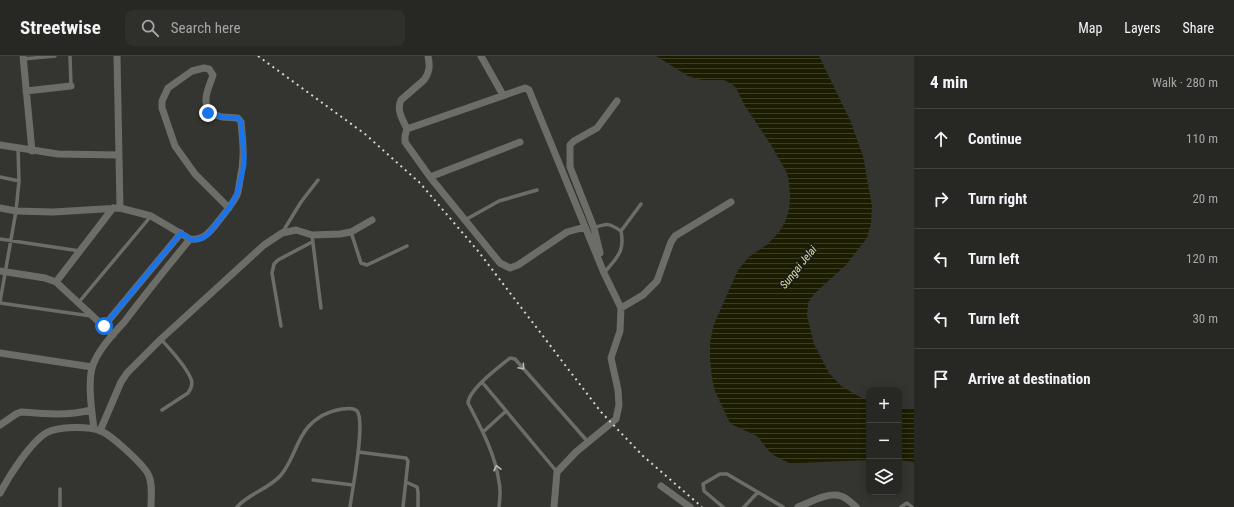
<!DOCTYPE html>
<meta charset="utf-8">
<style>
body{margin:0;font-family:"Roboto Condensed",sans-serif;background:#2f302c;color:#f1f3f6}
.controls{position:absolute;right:12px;bottom:12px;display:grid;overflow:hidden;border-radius:8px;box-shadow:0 2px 10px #0003}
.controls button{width:36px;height:36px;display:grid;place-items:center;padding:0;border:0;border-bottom:1px solid #434441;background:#272824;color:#f1f3f6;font:20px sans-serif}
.stop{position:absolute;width:12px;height:12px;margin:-9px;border:3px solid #1a73e8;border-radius:50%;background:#fff}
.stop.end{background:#1a73e8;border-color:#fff;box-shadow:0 1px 4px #0008}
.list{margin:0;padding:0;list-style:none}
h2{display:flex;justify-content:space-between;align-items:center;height:52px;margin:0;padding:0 16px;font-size:17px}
h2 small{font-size:13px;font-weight:400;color:#a4a6a6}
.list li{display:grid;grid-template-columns:26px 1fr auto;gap:12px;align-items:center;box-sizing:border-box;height:60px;padding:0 16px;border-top:1px solid #434441}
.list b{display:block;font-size:15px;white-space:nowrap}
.list em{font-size:13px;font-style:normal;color:#a4a6a6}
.icon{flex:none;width:22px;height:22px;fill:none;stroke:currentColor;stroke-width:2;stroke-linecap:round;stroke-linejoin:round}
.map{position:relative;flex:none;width:914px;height:451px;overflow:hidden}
header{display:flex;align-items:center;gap:24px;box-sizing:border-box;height:56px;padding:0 20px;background:#272824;border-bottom:1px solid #434441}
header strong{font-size:19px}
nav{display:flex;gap:22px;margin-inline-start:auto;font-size:14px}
.search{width:280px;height:36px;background:#2f302c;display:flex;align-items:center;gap:10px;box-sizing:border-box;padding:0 14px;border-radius:8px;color:#a4a6a6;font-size:15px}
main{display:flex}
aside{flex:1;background:#272824}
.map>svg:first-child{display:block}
.water{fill:url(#water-rules)}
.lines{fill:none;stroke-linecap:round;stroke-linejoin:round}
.lane{stroke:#6d6d68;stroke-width:3.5}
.street{stroke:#6d6d68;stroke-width:7}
.rail{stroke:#d4d4d1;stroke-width:2;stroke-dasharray:2 4;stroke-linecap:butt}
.oneway{stroke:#b8b8b4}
.route{stroke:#1a73e8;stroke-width:5}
.labels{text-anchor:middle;stroke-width:4;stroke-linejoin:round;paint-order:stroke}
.water-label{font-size:11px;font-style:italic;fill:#dee39d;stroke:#1c1c1a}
</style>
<header>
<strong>Streetwise</strong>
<div class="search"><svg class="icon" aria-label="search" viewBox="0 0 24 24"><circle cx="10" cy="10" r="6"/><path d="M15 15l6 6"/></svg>Search here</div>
<nav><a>Map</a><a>Layers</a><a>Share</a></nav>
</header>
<main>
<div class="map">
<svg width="914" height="451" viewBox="0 0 914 451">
<defs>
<pattern id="water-rules" width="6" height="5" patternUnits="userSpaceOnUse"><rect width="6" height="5" fill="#1c1d00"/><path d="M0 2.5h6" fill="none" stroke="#3d3e25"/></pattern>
</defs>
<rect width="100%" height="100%" fill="#343530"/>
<!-- water -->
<path class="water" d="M 656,0 L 819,0 L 850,64 L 863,100 L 872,150 L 871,167 L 867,182 L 846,209 L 814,238 L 808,247 L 807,259 L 814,288 L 829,317 L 841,330 L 860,341 L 869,344 L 869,404 L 799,407 L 789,407 L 775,400 L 769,395 L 757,380 L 733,369 L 729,365 L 715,335 L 712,322 L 710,303 L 710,286 L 714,268 L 738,214 L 749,201 L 768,188 L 779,176 L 785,166 L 789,154 L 790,140 L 789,127 L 787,117 L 771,89 L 745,50 L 736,32 L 732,28 L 724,24 L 702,24 L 688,20 Z
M 899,353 L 914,353 L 914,406 L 899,404 Z"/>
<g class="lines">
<!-- lane -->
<path class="lane" d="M 70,0 L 71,30
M 23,3 L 55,0
M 0,121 L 19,125
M 465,164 L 499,145 L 537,134
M 594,172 C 607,167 609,167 621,175 C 625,196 617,201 605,216
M 621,175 L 641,148
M 351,176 L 361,207 L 367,209 L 407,190
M 282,177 L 301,146 L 318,124
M 312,179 L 321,252
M 0,183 L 80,195
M 0,246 L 16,155 L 19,125 L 18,92
M 79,246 L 151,160
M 0,247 L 91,260
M 281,270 L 272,217 L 274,208 L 278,204 L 312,186
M 161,283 C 171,295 185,308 191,323 C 193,328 191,333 188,337 L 162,354
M 482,326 L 557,416
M 483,376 L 506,355
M 358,396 L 406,402 L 408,405 L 403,451
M 313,424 L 353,429
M 406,426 L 417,431 L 418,436 L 418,451
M 60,433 L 60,451
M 237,451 C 248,438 269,433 281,419 C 293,405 296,385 308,371 C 317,361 329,355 342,353 C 347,353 353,351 357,355 C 366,365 352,435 350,451
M 499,451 C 500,443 501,434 499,426 C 495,397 481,372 468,347 C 469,333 499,311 510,302 L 515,303 L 588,386
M 723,451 L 704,435 L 703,428 L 720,418 L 727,418 L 783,451
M 744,451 L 758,436
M 901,451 L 907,447 L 912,451"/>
<!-- street -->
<path class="street" d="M 23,0 L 32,95
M 117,0 L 120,152
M 481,0 L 503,39
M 26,35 L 71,30
M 407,73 C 403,64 396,54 401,44 L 424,24 C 430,16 430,9 428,0
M 0,89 L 58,98 L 119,99
M 430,121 L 520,86
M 0,152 L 16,155 L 53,156 L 120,152 L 151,160 L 190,183 C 203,185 210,176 217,167 C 224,158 232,149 237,139 C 239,134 239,129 240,124 C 245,101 243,88 241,66 L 238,62 L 222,61 L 208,57 C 203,41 208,34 213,19 L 209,13 L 204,12 L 192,15 L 168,32 L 162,45 L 162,52 L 175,90 L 195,118 L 229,152
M 600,197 L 594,172 L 570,111 L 570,89 L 574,85 L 597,72 L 617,45
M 0,215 L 45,222 L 56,226 L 113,279
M 56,226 L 113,152
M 621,252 L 643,239 L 657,225 L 671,186 L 675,180 L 731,146
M 104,270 L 181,177
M 0,297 L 92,311
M 0,369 L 16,358 L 21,356 C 45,358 68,360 91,354
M 94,373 C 92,357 87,325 93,309 C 98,294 114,277 125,265 C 146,237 168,210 190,183
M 100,375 L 121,326 L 127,317 L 161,283 L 264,189 L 282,177 L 296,174 L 312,179 L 340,178 L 351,176 L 372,164
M 661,430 L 690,451
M 0,437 C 9,420 30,387 46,377 C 58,370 89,370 101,375 C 111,379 143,408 148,418 C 153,427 151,440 151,451
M 554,451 L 557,416 L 576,396 L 616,363 L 619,349 L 618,334 L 611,302 L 620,275 L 621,252 L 604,217 L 529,34 L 525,32 L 407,73 L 405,80 L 405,86 L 430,121 L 500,207 L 510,212 L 518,209 L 567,176 L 585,171
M 798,451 C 811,446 827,436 841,440 C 847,442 852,447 856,451"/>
<!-- rail -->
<path class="rail" d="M 258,0 L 365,78 L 420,127 L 478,195 L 601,356 L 643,400 L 702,451"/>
</g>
<!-- one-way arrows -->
<defs><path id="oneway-chevron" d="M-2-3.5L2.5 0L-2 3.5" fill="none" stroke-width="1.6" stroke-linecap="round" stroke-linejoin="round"/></defs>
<g class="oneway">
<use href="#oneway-chevron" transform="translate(522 311) rotate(49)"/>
<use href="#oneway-chevron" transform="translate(497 412) rotate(-102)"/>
</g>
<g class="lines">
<!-- route -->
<path class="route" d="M 104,270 L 181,177 L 190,183 L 194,184 L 203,182 L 209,177 L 229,152 L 237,138 L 244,109 L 244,99 L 241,66 L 238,62 L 222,61 L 208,57"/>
</g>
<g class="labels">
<!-- water labels -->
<g class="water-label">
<text transform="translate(798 211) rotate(-51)" y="4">Sungai Jelai</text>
</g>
</g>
</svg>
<div class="controls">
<button>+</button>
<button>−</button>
<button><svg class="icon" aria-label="layers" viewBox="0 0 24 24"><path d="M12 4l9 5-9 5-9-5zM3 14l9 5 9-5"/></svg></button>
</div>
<div class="stop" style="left:104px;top:270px"></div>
<div class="stop end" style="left:208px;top:57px"></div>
</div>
<aside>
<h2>4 min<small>Walk · 280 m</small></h2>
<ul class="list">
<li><svg class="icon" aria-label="ahead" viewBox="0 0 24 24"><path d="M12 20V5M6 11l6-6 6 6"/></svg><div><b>Continue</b></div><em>110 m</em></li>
<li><svg class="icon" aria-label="right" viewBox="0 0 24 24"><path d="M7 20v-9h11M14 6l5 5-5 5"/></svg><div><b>Turn right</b></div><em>20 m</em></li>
<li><svg class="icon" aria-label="left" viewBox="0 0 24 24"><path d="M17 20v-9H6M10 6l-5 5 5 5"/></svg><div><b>Turn left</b></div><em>120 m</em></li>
<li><svg class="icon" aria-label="left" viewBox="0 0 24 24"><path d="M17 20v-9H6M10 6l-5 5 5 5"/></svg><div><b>Turn left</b></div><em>30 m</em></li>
<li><svg class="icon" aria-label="arrive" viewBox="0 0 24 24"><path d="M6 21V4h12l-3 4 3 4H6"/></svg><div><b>Arrive at destination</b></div></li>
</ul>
</aside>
</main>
